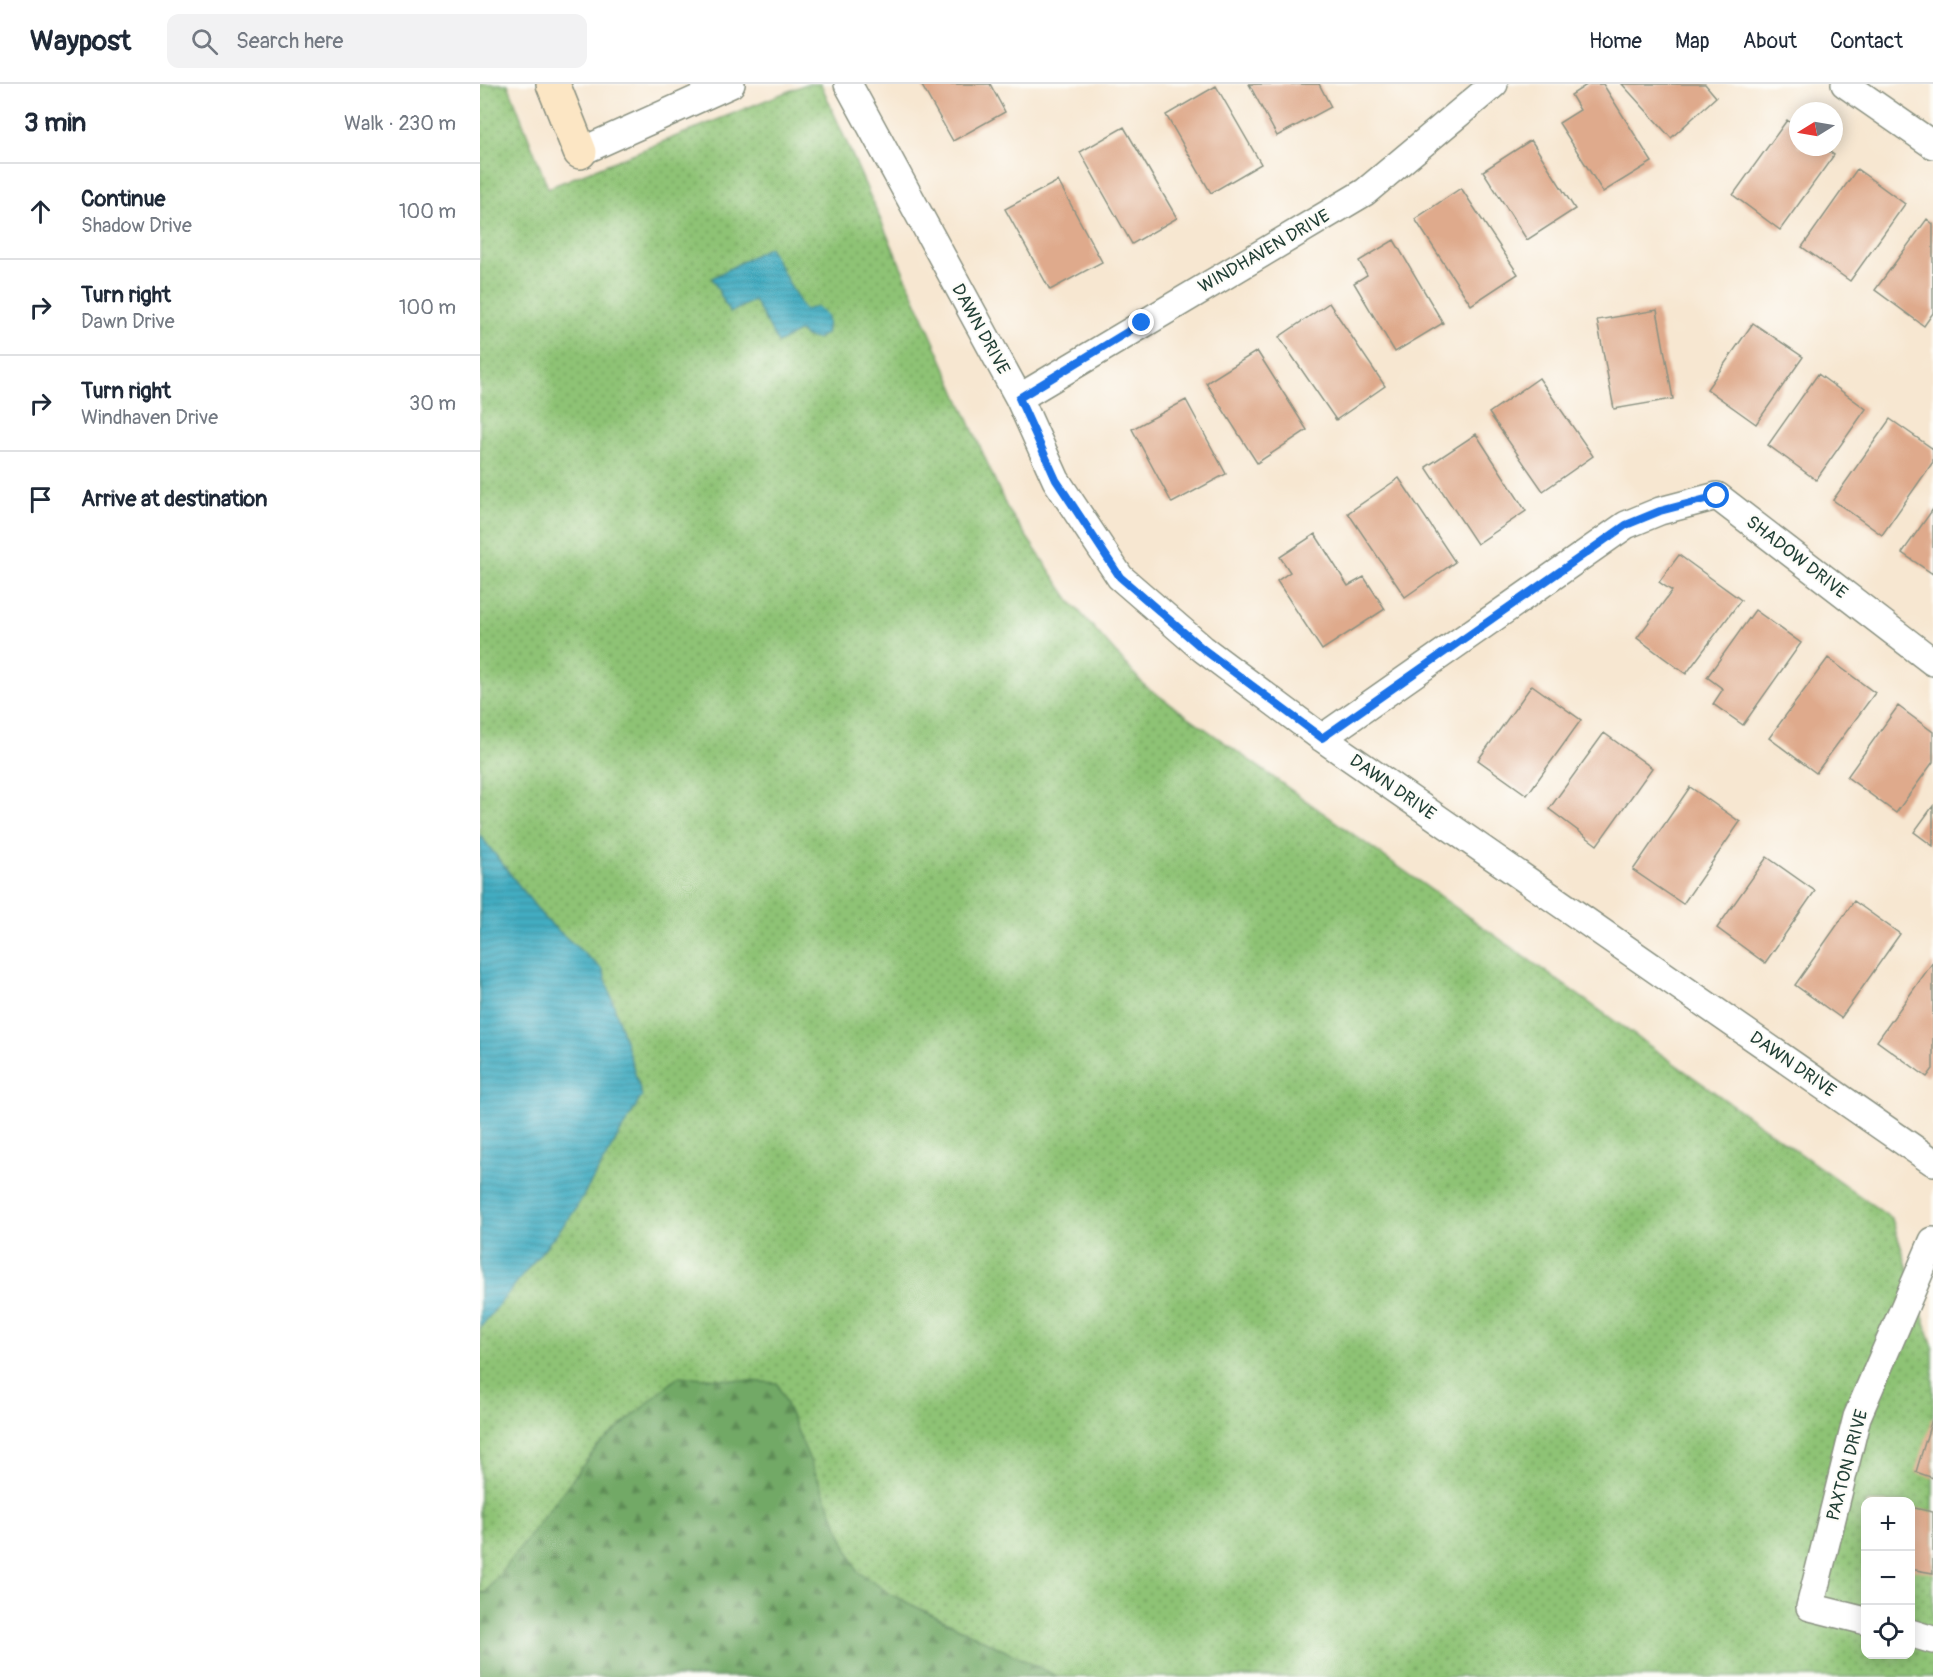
<!DOCTYPE html>
<meta charset="utf-8">
<style>
body{margin:0;font-family:Pangolin,sans-serif;background:#f2f2f3;color:#1f2937}
.controls{position:absolute;right:18px;bottom:18px;display:grid;overflow:hidden;border-radius:12px;box-shadow:0 3px 15px #0003}
.controls button{width:54px;height:54px;display:grid;place-items:center;padding:0;border:0;border-bottom:2px solid #e0e1e3;background:#fff;color:#1f2937;font:30px sans-serif}
.compass{position:absolute;left:1309px;top:18px;width:54px;height:54px;border-radius:50%;background:#fff;box-shadow:0 3px 15px #0003;rotate:259deg}
.stop{position:absolute;width:18px;height:18px;margin:-14px;border:4px solid #1a73e8;border-radius:50%;background:#fff}
.stop.end{background:#1a73e8;border-color:#fff;box-shadow:0 2px 6px #0008}
.list{margin:0;padding:0;list-style:none}
h2{display:flex;justify-content:space-between;align-items:center;height:78px;margin:0;padding:0 24px;font-size:26px}
h2 small{font-size:20px;font-weight:400;color:#747a83}
.list li{display:grid;grid-template-columns:39px 1fr auto;gap:18px;align-items:center;box-sizing:border-box;height:96px;padding:0 24px;border-top:2px solid #e0e1e3}
.list b{display:block;font-size:22px;white-space:nowrap}
.list p{margin:0;font-size:20px;white-space:nowrap;color:#747a83}
.list em{font-size:20px;font-style:normal;color:#747a83}
.icon{flex:none;width:33px;height:33px;fill:none;stroke:currentColor;stroke-width:2;stroke-linecap:round;stroke-linejoin:round}
.map{position:relative;flex:none;width:1453px;height:1593px;overflow:hidden}
header{display:flex;align-items:center;gap:36px;box-sizing:border-box;height:84px;padding:0 30px;background:#fff;border-bottom:2px solid #e0e1e3}
header strong{font-size:28px}
nav{display:flex;gap:33px;margin-inline-start:auto;font-size:21px}
.search{width:420px;height:54px;background:#f2f2f3;display:flex;align-items:center;gap:15px;box-sizing:border-box;padding:0 21px;border-radius:12px;color:#747a83;font-size:22px}
main{display:flex}
aside{flex:1;background:#fff}
.map>svg:first-child{display:block}
.grass{fill:url(#grass-dots);stroke:#568054;stroke-width:1.5;fill-rule:evenodd}
.forest{fill:url(#forest-firs);stroke:#48734d;stroke-width:1.5}
.water{fill:url(#water-rules);stroke:#31757b;stroke-width:1.5}
.building{fill:#dfaa8c}
.lines{fill:none;stroke-linecap:round;stroke-linejoin:round}
.street-casing{stroke:#8b9282;stroke-width:30}
.secondary-casing{stroke:#8b9282;stroke-width:36}
.street{stroke:#fff;stroke-width:27}
.secondary{stroke:#fce6c4;stroke-width:33}
.route{stroke:#1a73e8;stroke-width:8}
.labels{text-anchor:middle;stroke-width:4.5;stroke-linejoin:round;paint-order:stroke}
.street-label{font-size:18px;fill:#1f3d34;stroke:#fdfcf7}
</style>
<header>
<strong>Waypost</strong>
<div class="search"><svg class="icon" aria-label="search" viewBox="0 0 24 24"><circle cx="10" cy="10" r="6"/><path d="M15 15l6 6"/></svg>Search here</div>
<nav><a>Home</a><a>Map</a><a>About</a><a>Contact</a></nav>
</header>
<main>
<aside>
<h2>3 min<small>Walk · 230 m</small></h2>
<ul class="list">
<li><svg class="icon" aria-label="ahead" viewBox="0 0 24 24"><path d="M12 20V5M6 11l6-6 6 6"/></svg><div><b>Continue</b><p>Shadow Drive</p></div><em>100 m</em></li>
<li><svg class="icon" aria-label="right" viewBox="0 0 24 24"><path d="M7 20v-9h11M14 6l5 5-5 5"/></svg><div><b>Turn right</b><p>Dawn Drive</p></div><em>100 m</em></li>
<li><svg class="icon" aria-label="right" viewBox="0 0 24 24"><path d="M7 20v-9h11M14 6l5 5-5 5"/></svg><div><b>Turn right</b><p>Windhaven Drive</p></div><em>30 m</em></li>
<li><svg class="icon" aria-label="arrive" viewBox="0 0 24 24"><path d="M6 21V4h12l-3 4 3 4H6"/></svg><div><b>Arrive at destination</b></div></li>
</ul>
</aside>
<div class="map">
<svg width="1453" height="1593" viewBox="0 0 1453 1593">
<defs>
<pattern id="grass-dots" width="8" height="8" patternUnits="userSpaceOnUse" patternTransform="scale(1.5)"><rect width="8" height="8" fill="#8ec374"/><path d="M2 2h.1M6 6h.1" fill="none" stroke="#73a060" stroke-width="1.8" stroke-linecap="round"/></pattern>
<pattern id="forest-firs" width="22" height="20" patternUnits="userSpaceOnUse" patternTransform="scale(1.5)"><rect width="22" height="20" fill="#72a966"/><path d="M5 1l3.5 6h-7zM16 11l3.5 6h-7z" fill="#5d8b55"/></pattern>
<pattern id="water-rules" width="6" height="5" patternUnits="userSpaceOnUse" patternTransform="scale(1.5)"><rect width="6" height="5" fill="#43adc2"/><path d="M0 2.5h6" fill="none" stroke="#378e9e"/></pattern>
</defs>
<rect width="100%" height="100%" fill="#fdfcf7"/>
<filter id="ink" filterUnits="userSpaceOnUse"><feTurbulence type="fractalNoise" baseFrequency=".0167" numOctaves="2"/><feDisplacementMap in="SourceGraphic" scale="12" xChannelSelector="R" yChannelSelector="G"/><feConvolveMatrix kernelMatrix="1 2 1 2 8 2 1 2 1" color-interpolation-filters="sRGB"/></filter>
<filter id="wash" filterUnits="userSpaceOnUse"><feTurbulence type="fractalNoise" baseFrequency=".008" numOctaves="4" result="noise"/><feDisplacementMap in="SourceGraphic" scale="24" xChannelSelector="R" yChannelSelector="G"/><feGaussianBlur stdDeviation="1.35" result="paint"/><feColorMatrix in="noise" values="0 0 0 0 0 0 0 0 0 0 0 0 0 0 0 0 0 1.4 0 .05"/><feComposite in="paint" operator="in"/></filter>
<g filter="url(#wash)">
<rect width="100%" height="100%" fill="#f7e7d1"/>
<!-- grass -->
<path class="grass" d="M 0,0 L 28,0 L 68,104 L 326,0 L 341,0 L 527,424 L 591,518 L 664,601 L 1412,1135 L 1453,1263 L 1453,1593 L 578,1593 L 412,1511 L 376,1487 L 297,1299 L 6,1508 L 0,1509 ZM 1386,1418 L 1430,1418 L 1430,1570 L 1386,1570 Z"/>
<!-- forest -->
<path class="forest" d="M 199,1292 L 297,1299 L 377,1487 L 412,1511 L 578,1593 L 0,1593 L 0,1509 L 6,1508 L 117,1363 Z"/>
<!-- water -->
<path class="water" d="M 289,163 L 324,226 L 337,223 C 349,231 349,236 346,250 L 336,255 L 326,253 L 320,247 L 298,259 L 274,216 L 250,229 L 232,194 Z
M 0,751 L 65,835 L 123,886 L 162,1012 L 93,1129 L 0,1244 Z"/>
<g id="blocks">
<!-- building -->
<path class="building" d="M 441,0 L 510,0 L 525,28 L 473,57 Z
M 769,0 L 839,0 L 851,23 L 797,52 Z
M 1108,0 L 1123,0 L 1172,78 L 1123,108 L 1079,39 L 1100,26 L 1091,11 Z
M 1142,0 L 1225,0 L 1236,13 L 1191,54 Z
M 736,2 L 781,80 L 731,109 L 686,31 Z
M 1307,36 L 1318,45 L 1318,63 L 1343,63 L 1354,71 L 1300,146 L 1253,111 Z
M 644,43 L 697,134 L 652,160 L 600,68 Z
M 1051,56 L 1095,125 L 1047,156 L 1003,87 Z
M 1377,85 L 1425,120 L 1370,197 L 1322,163 Z
M 578,97 L 622,178 L 570,206 L 525,125 Z
M 981,104 L 1038,190 L 991,221 L 935,135 Z
M 1447,135 L 1453,140 L 1453,229 L 1444,242 L 1395,206 Z
M 914,156 L 963,239 L 915,268 L 874,199 L 887,191 L 879,177 Z
M 849,219 L 905,302 L 856,336 L 799,253 Z
M 1177,226 L 1193,315 L 1134,325 L 1117,236 Z
M 1273,239 L 1323,273 L 1276,340 L 1227,305 Z
M 777,267 L 827,346 L 777,379 L 726,299 Z
M 1338,290 L 1386,325 L 1336,396 L 1288,361 Z
M 1059,294 L 1113,372 L 1063,407 L 1009,329 Z
M 706,316 L 746,390 L 692,419 L 652,345 Z
M 1410,335 L 1453,365 L 1453,378 L 1402,451 L 1353,416 Z
M 996,350 L 1046,427 L 997,460 L 946,383 Z
M 919,394 L 975,478 L 925,513 L 868,429 Z
M 1453,425 L 1453,490 L 1422,469 Z
M 835,450 L 868,502 L 884,493 L 905,525 L 842,566 L 797,497 L 810,488 L 800,473 Z
M 1199,471 L 1261,516 L 1206,590 L 1157,554 L 1192,507 L 1179,498 Z
M 1275,526 L 1321,559 L 1263,641 L 1233,620 L 1243,605 L 1227,593 Z
M 1348,574 L 1395,609 L 1336,689 L 1289,654 Z
M 1052,601 L 1101,636 L 1047,711 L 998,676 Z
M 1418,622 L 1453,648 L 1453,678 L 1416,729 L 1367,693 Z
M 1124,649 L 1172,684 L 1117,761 L 1069,725 Z
M 1210,703 L 1260,738 L 1203,820 L 1153,786 Z
M 1453,722 L 1453,762 L 1434,748 Z
M 1287,773 L 1335,807 L 1285,879 L 1237,844 Z
M 1374,817 L 1420,850 L 1361,934 L 1315,901 Z
M 1453,878 L 1453,985 L 1447,993 L 1397,957 Z
M 1452,1335 L 1453,1335 L 1453,1394 L 1436,1388 Z
M 1430,1423 L 1453,1428 L 1453,1489 L 1430,1485 Z"/>
</g>
</g>
<g filter="url(#ink)">
<use href="#blocks" fill-opacity="0" stroke="#8b9282" stroke-width="1.5"/>
<g class="lines">
<!-- street casing -->
<g class="street-casing">
<path id="street" d="M 368,0 L 539,314 L 576,396 L 640,493 L 723,565 L 842,654 L 1453,1078
M 1365,0 L 1453,61
M 100,68 L 251,0
M 539,314 L 885,108 L 1014,0
M 842,654 L 1146,441 L 1180,427 L 1237,412 L 1453,578
M 1386,1537 L 1330,1523 L 1377,1333 L 1453,1157
M 1430,1549 L 1453,1556"/>
</g>
<!-- secondary casing -->
<g class="secondary-casing">
<path id="secondary" d="M 73,0 L 100,68"/>
</g>
<!-- street -->
<use href="#street" class="street"/>
<!-- secondary -->
<use href="#secondary" class="secondary"/>
</g>
</g>
<g class="lines" filter="url(#ink)">
<!-- route -->
<path class="route" d="M 662,239 L 539,314 L 576,396 L 640,493 L 723,565 L 842,654 L 1146,441 L 1180,427 L 1237,412"/>
</g>
<g class="labels">
<!-- street labels -->
<g class="street-label">
<text transform="translate(784 167) rotate(-30)" y="6">WINDHAVEN DRIVE</text>
<text transform="translate(501 245) rotate(61)" y="6">DAWN DRIVE</text>
<text transform="translate(1317 473) rotate(38)" y="6">SHADOW DRIVE</text>
<text transform="translate(913 703) rotate(35)" y="6">DAWN DRIVE</text>
<text transform="translate(1313 980) rotate(35)" y="6">DAWN DRIVE</text>
<text transform="translate(1367 1381) rotate(-75)" y="6">PAXTON DRIVE</text>
</g>
</g>
</svg>
<div class="controls">
<button>+</button>
<button>−</button>
<button><svg class="icon" aria-label="locate" viewBox="0 0 24 24"><circle cx="12" cy="12" r="6"/><path d="M12 2v4M12 18v4M2 12h4M18 12h4"/></svg></button>
</div>
<svg class="compass" viewBox="-18 -18 36 36"><path d="M0-13l5 13h-10z" fill="#e53935"/><path d="M0 13l5-13h-10z" fill="#747a83"/></svg>
<div class="stop" style="left:1237px;top:412px"></div>
<div class="stop end" style="left:662px;top:239px"></div>
</div>
</main>
